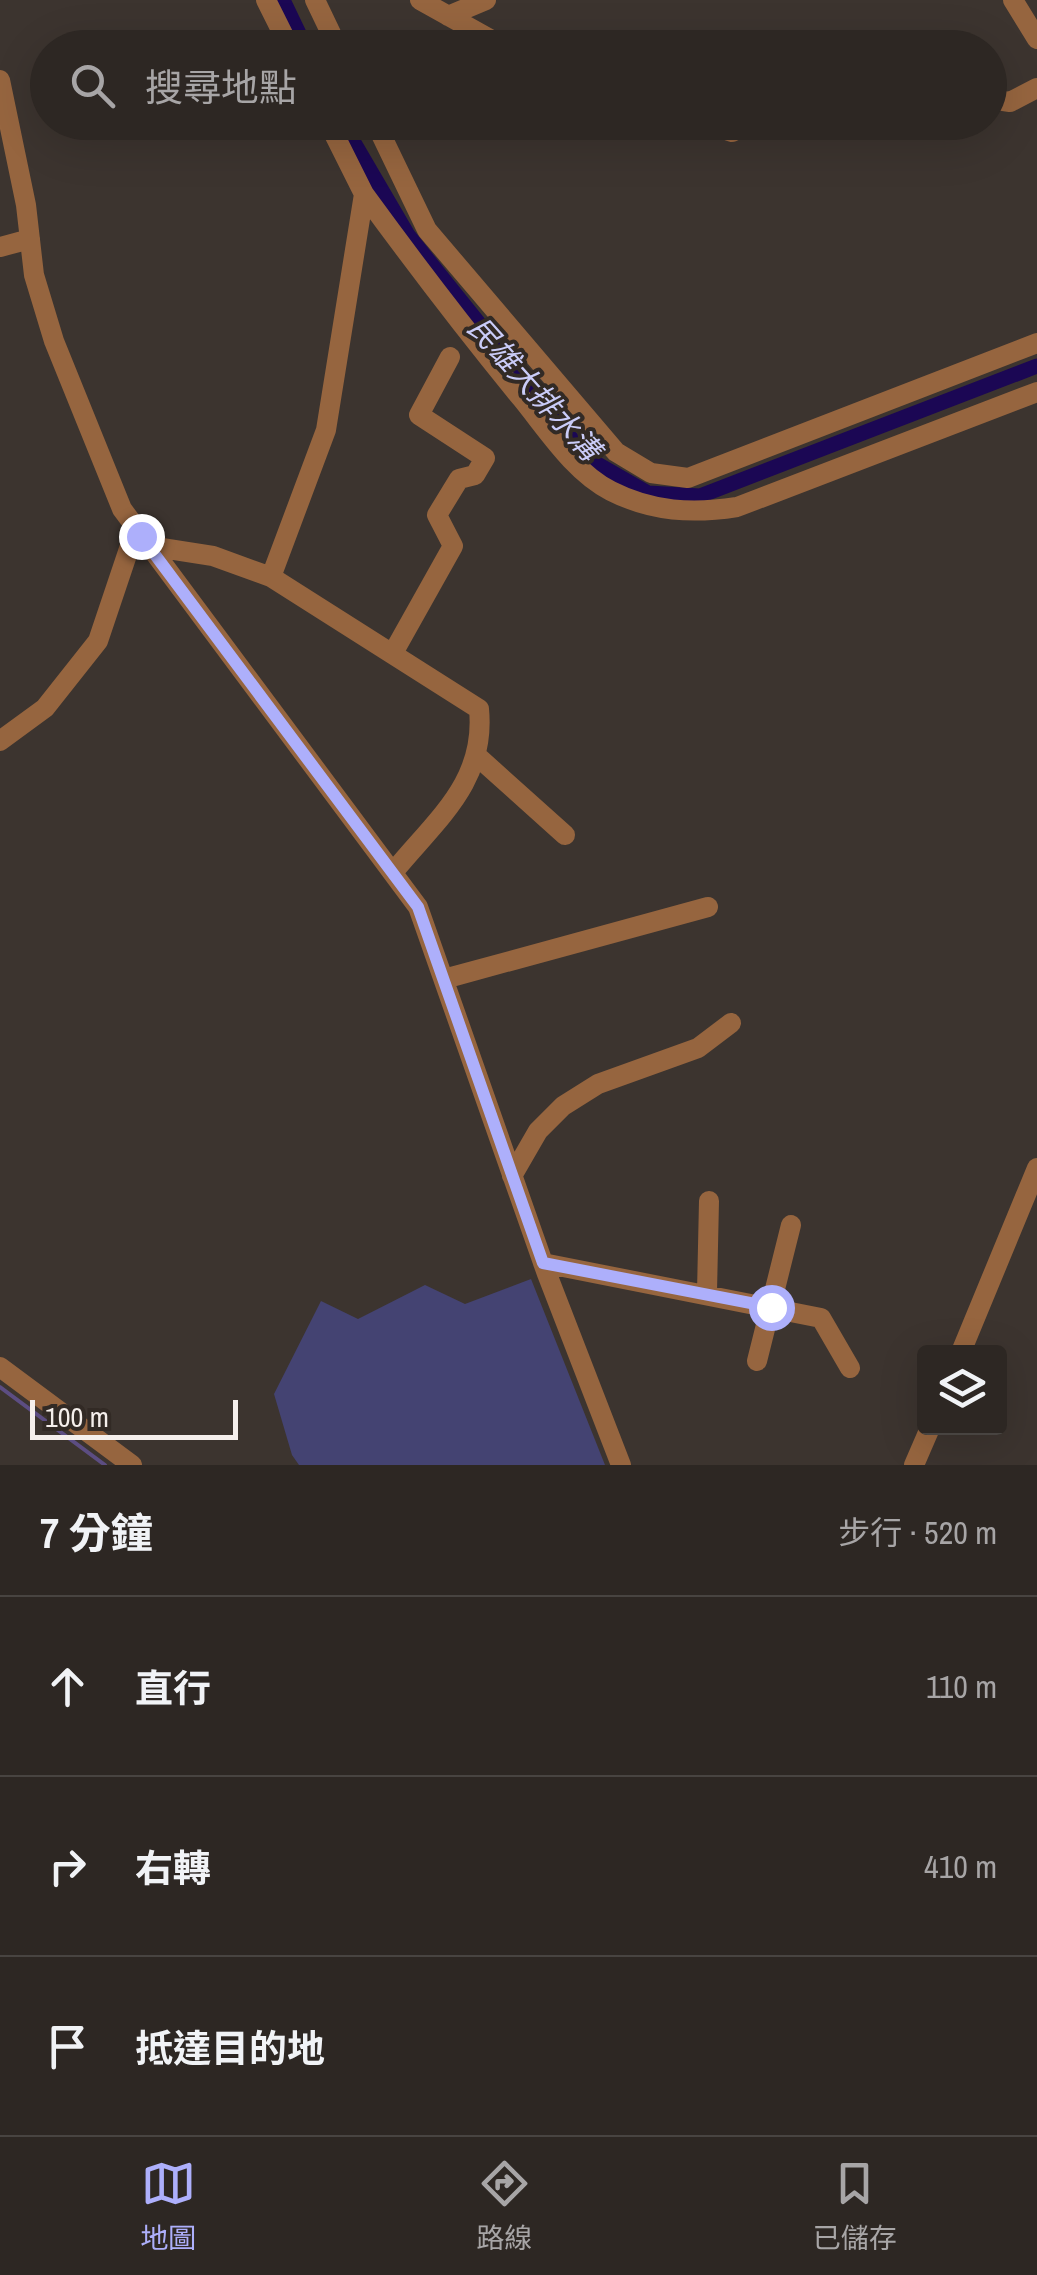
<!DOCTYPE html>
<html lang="zh-TW">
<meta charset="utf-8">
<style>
body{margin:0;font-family:"Archivo Narrow","Noto Sans TC",sans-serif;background:#393330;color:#f1f3f6}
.controls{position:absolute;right:30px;bottom:30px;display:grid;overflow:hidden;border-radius:10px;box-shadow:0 10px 40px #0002}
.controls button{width:90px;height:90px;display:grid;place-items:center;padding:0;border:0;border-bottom:2px solid #484441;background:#2d2723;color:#f1f3f6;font:50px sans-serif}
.scale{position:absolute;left:30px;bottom:25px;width:208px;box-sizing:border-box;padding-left:10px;border:5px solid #f5efec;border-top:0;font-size:28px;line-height:35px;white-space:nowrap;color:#f5efec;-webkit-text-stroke:8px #322a25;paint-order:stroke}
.stop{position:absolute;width:30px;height:30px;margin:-22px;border:8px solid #adaffb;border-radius:50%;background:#fff}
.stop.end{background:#adaffb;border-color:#fff;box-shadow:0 2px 10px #0008}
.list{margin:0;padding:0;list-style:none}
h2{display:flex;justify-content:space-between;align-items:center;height:130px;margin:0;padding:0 40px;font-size:42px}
h2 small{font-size:32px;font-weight:400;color:#a7a5a6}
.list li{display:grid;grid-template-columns:65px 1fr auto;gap:30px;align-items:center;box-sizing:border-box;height:180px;padding:0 40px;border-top:2px solid #484441}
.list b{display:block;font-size:38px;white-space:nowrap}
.list em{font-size:32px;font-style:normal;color:#a7a5a6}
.icon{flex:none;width:55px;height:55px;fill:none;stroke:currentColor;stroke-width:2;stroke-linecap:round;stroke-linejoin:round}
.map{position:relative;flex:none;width:1037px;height:1465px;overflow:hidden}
.search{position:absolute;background:#2d2723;box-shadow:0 10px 40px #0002;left:30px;right:30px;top:30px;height:110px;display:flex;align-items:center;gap:25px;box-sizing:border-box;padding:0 35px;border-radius:55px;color:#a7a5a6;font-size:38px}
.sheet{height:670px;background:#2d2723}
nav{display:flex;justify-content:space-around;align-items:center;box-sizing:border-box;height:140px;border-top:2px solid #484441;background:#2d2723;font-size:28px;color:#a7a5a6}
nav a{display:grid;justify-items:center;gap:5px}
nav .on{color:#adaffb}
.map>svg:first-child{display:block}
.green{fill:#444372}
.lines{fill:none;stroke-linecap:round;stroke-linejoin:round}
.stream{stroke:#5c4d82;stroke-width:4}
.canal{stroke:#1b0754;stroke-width:15}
.minor{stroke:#96653f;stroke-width:20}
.route{stroke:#adaffb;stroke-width:12}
.labels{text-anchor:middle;stroke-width:8;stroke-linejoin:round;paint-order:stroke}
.water-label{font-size:30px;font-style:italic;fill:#caccf8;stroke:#322a25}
</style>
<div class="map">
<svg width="1037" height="1465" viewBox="0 0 1037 1465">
<rect width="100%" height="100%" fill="#3c342f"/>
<!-- green -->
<path class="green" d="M 531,1279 L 605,1465 L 299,1465 L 292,1455 L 274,1394 L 321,1301 L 358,1319 L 425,1285 L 465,1304 Z"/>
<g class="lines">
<!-- stream -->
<path class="stream" d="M 0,1387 L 105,1465"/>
<!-- canal -->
<path class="canal" d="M 283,0 L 306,48
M 342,122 L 408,235 L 587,458 L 648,493 L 700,496 L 1037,366"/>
<!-- minor -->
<path class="minor" d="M 266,0 L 290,48
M 315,0 L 338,48
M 420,0 L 506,48
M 1013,0 L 1037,39
M 448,16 L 486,0
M 0,80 L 26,205 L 34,275 L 54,341 L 122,509 L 418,907 L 547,1274 L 621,1465
M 990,99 L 1010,102 L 1037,88
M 375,122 L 427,230 L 616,452 L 651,473 L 688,478 L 1037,343
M 703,122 L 732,132 L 752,122
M 364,194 C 415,264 467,332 522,399 C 548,431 574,472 611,491 C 652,512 693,514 737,507 L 1037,392
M 0,247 L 30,239
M 149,546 L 213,556 L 271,577 L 479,709 C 486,781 438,818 395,870
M 271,577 L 326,430 L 364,194 L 328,122
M 393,653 L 453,546 L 437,515 L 459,479 L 475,475 L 485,458 L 419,415 L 450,357
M 0,741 L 45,708 L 98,641 L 136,528
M 477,756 L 565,835
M 444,979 L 708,907
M 512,1176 L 538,1131 L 563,1106 L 598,1084 L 698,1048 L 731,1023
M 543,1263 L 821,1318 L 850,1368
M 707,1292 L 709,1201
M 961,1352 L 1037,1168
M 757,1361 L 791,1225
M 0,1367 L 132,1465
M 914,1465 L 930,1428"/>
</g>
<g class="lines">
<!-- route -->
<path class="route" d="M 141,536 L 418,907 L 543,1263 L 771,1307"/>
</g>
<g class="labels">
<!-- water labels -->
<g class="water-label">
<text transform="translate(534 389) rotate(48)" y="10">民雄大排水溝</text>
</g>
</g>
</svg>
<div class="controls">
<button><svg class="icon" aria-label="layers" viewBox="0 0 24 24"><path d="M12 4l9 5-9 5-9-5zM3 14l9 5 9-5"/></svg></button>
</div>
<div class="scale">100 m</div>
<div class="stop" style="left:771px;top:1307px"></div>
<div class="stop end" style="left:141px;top:536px"></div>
<div class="search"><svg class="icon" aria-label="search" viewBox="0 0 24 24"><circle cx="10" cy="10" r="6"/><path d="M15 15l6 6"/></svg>搜尋地點</div>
</div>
<section class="sheet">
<h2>7 分鐘<small>步行 · 520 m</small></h2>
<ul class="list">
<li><svg class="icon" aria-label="ahead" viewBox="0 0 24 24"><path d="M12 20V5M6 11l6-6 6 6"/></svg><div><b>直行</b></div><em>110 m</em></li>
<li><svg class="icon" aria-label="right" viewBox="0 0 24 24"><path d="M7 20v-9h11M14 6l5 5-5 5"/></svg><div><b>右轉</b></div><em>410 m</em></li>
<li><svg class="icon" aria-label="arrive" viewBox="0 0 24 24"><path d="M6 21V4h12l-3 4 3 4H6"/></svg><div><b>抵達目的地</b></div></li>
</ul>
</section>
<nav>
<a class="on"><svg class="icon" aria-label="map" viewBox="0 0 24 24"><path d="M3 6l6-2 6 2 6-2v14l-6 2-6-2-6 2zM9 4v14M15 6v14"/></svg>地圖</a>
<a><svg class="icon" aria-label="directions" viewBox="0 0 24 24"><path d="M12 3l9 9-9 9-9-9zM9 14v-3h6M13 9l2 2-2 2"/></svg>路線</a>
<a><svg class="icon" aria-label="saved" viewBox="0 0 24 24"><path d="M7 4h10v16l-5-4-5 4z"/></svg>已儲存</a>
</nav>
